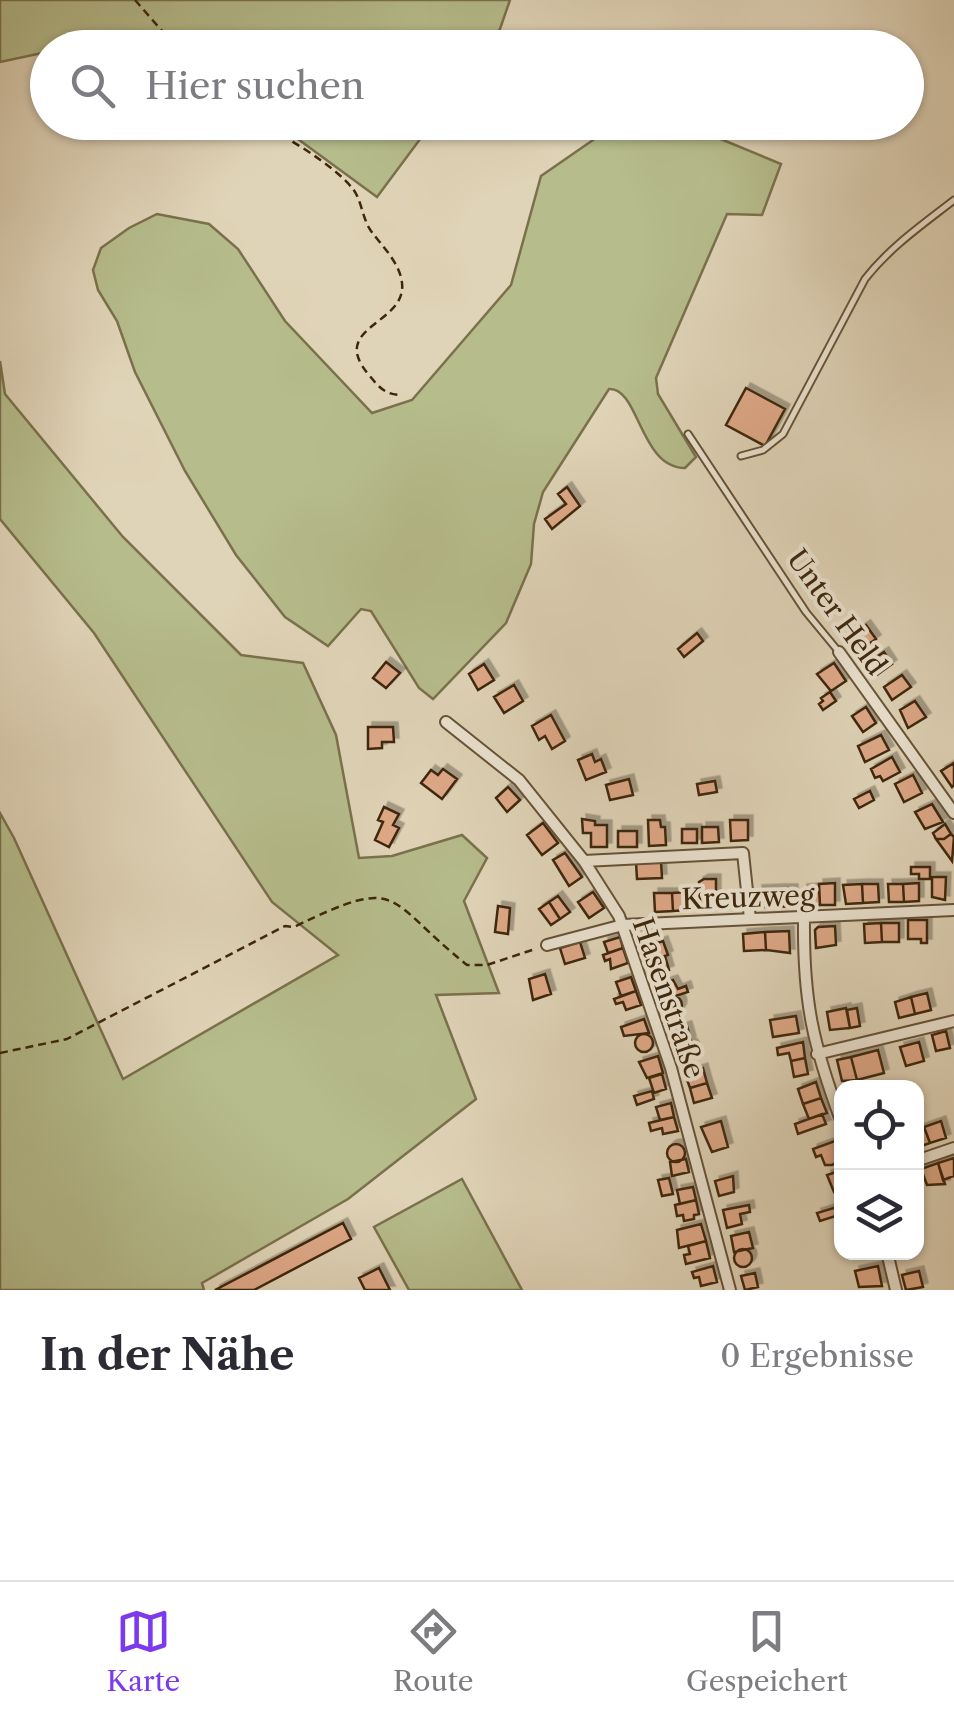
<!DOCTYPE html>
<html lang="de">
<meta charset="utf-8">
<style>
body{margin:0;font-family:"Libre Caslon Text",serif;background:#f7f7f7;color:#2b2b33}
.controls{position:absolute;right:30px;bottom:30px;display:grid;overflow:hidden;border-radius:20px;box-shadow:0 2px 8px #0004}
.controls button{width:90px;height:90px;display:grid;place-items:center;padding:0;border:0;border-bottom:2px solid #e1e1e2;background:#fff;color:#2b2b33;font:50px sans-serif}
.list{margin:0;padding:0;list-style:none}
h2{display:flex;justify-content:space-between;align-items:center;height:130px;margin:0;padding:0 40px;font-size:42px}
h2 small{font-size:32px;font-weight:400;color:#7c7c81}
.icon{flex:none;width:55px;height:55px;fill:none;stroke:currentColor;stroke-width:2;stroke-linecap:round;stroke-linejoin:round}
.map{position:relative;flex:none;width:954px;height:1290px;overflow:hidden}
.search{position:absolute;background:#fff;box-shadow:0 2px 8px #0004;left:30px;right:30px;top:30px;height:110px;display:flex;align-items:center;gap:25px;box-sizing:border-box;padding:0 35px;border-radius:55px;color:#7c7c81;font-size:38px}
.sheet{height:290px;background:#fff}
nav{display:flex;justify-content:space-around;align-items:center;box-sizing:border-box;height:140px;border-top:2px solid #e1e1e2;background:#fff;font-size:28px;color:#7c7c81}
nav a{display:grid;justify-items:center;gap:5px}
nav .on{color:#7c3aed}
.map>svg:first-child{display:block}
.green{fill:#b6bc8c;stroke:#7a714c;stroke-width:2.5}
.building{fill:#dfa988;stroke:#3d260c;stroke-width:2.5;filter:url(#shadow)}
.lines{fill:none;stroke-linecap:round;stroke-linejoin:round}
.lane-casing{stroke:#665237;stroke-width:9}
.street-casing{stroke:#665237;stroke-width:14}
.path{stroke:#3d260c;stroke-width:2.5;stroke-dasharray:8 5;stroke-linecap:butt}
.lane{stroke:#ebe3d1;stroke-width:5}
.street{stroke:#ebe3d1;stroke-width:10}
.labels{text-anchor:middle;stroke-width:8;stroke-linejoin:round;paint-order:stroke}
.street-label{font-size:28px;fill:#3d260c;stroke:#ebe3d1}
</style>
<div class="map">
<svg width="954" height="1290" viewBox="0 0 954 1290">
<defs>
<filter id="shadow"><feDropShadow dx="4.5" dy="-4.5" stdDeviation="0" flood-color="#0004"/></filter>
</defs>
<rect width="100%" height="100%" fill="#e0d4b8"/>
<filter id="stains"><feTurbulence type="fractalNoise" baseFrequency=".002" numOctaves="4"/><feColorMatrix values="0 0 0 0 .2 0 0 0 0 .09 0 0 0 0 .02 0 0 0 .5 -.17"/></filter>
<radialGradient id="worn" r=".72"><stop offset=".6" stop-color="#630" stop-opacity="0"/><stop offset="1" stop-color="#630" stop-opacity=".3"/></radialGradient>
<!-- green -->
<path class="green" d="M 0,0 L 510,0 L 500,29 L 486,47 L 176,47 L 153,31 L 69,47 L 48,48 L 47,52 L 0,62 Z
M 619,122 L 682,123 L 781,164 L 762,215 L 727,214 L 656,378 L 658,394 L 696,457 L 685,468 C 640,468 639,387 609,389 L 543,492 L 534,524 L 531,564 L 506,623 L 433,699 L 419,688 L 371,611 L 361,609 L 328,646 L 285,617 L 236,555 L 185,471 L 135,372 L 117,321 L 98,290 L 93,270 L 101,248 L 129,228 L 157,214 L 209,224 L 238,249 L 285,321 L 372,413 L 412,400 L 511,285 L 541,176 Z
M 276,123 L 432,122 L 432,123 L 377,197 Z
M 0,361 L 5,394 L 123,537 L 241,655 L 303,663 L 336,735 L 359,858 L 392,856 L 462,835 L 487,858 L 464,901 L 499,993 L 436,995 L 476,1099 L 348,1199 L 202,1283 L 204,1290 L 0,1290 L 0,813 L 14,838 L 123,1079 L 338,955 L 272,902 L 94,633 L 0,519 Z
M 462,1179 L 522,1290 L 409,1290 L 374,1227 Z"/>
<!-- building -->
<path class="building" d="M 746,388 L 785,409 L 765,446 L 726,425 Z
M 567,487 L 580,506 L 552,529 L 545,519 L 566,504 L 558,494 Z
M 866,625 L 876,639 L 863,648 L 853,634 Z
M 697,633 L 703,641 L 684,657 L 678,649 Z
M 884,652 L 892,664 L 874,677 L 865,665 Z
M 386,662 L 400,673 L 386,688 L 373,678 Z
M 834,663 L 846,681 L 831,691 L 817,674 Z
M 484,664 L 494,680 L 478,690 L 469,674 Z
M 902,675 L 911,687 L 892,700 L 884,687 Z
M 514,685 L 523,701 L 504,713 L 494,697 Z
M 830,692 L 836,701 L 823,710 L 819,704 L 823,701 L 821,698 Z
M 915,701 L 926,717 L 908,728 L 900,710 Z
M 866,707 L 876,723 L 863,732 L 852,716 Z
M 551,715 L 565,741 L 552,749 L 545,736 L 539,740 L 532,726 Z
M 368,727 L 393,727 L 394,742 L 382,742 L 382,748 L 368,749 Z
M 881,735 L 889,750 L 865,762 L 858,746 Z
M 592,754 L 595,762 L 601,759 L 606,772 L 586,780 L 578,760 Z
M 892,757 L 900,772 L 883,781 L 880,776 L 875,778 L 871,769 Z
M 954,763 L 954,785 L 952,787 L 941,771 Z
M 443,769 L 457,779 L 442,799 L 421,783 L 431,770 L 438,775 Z
M 913,775 L 922,793 L 904,802 L 895,784 Z
M 629,779 L 633,795 L 610,800 L 606,785 Z
M 715,781 L 717,792 L 699,795 L 697,784 Z
M 508,787 L 520,800 L 507,812 L 496,798 Z
M 870,791 L 874,800 L 859,808 L 854,799 Z
M 932,804 L 943,822 L 925,829 L 915,812 Z
M 384,807 L 399,814 L 393,825 L 399,828 L 389,847 L 375,840 L 383,822 L 378,820 Z
M 582,819 L 595,821 L 595,825 L 607,825 L 607,847 L 591,847 L 591,833 L 583,833 Z
M 648,820 L 660,820 L 661,827 L 665,827 L 666,845 L 649,846 Z
M 730,820 L 748,820 L 748,840 L 731,841 Z
M 543,823 L 558,843 L 542,855 L 527,835 Z
M 945,824 L 951,834 L 944,839 L 936,839 L 933,833 Z
M 702,827 L 718,827 L 719,842 L 702,843 Z
M 682,829 L 697,829 L 697,843 L 682,843 Z
M 618,831 L 637,831 L 637,847 L 618,847 Z
M 951,834 L 954,837 L 952,861 L 936,839 L 944,839 Z
M 565,853 L 582,877 L 569,886 L 553,860 Z
M 661,861 L 662,878 L 637,879 L 636,862 Z
M 911,867 L 930,867 L 930,879 L 919,879 L 919,874 L 911,874 Z
M 932,877 L 946,877 L 945,900 L 932,897 Z
M 704,879 L 716,879 L 716,903 L 700,903 L 699,882 Z
M 835,883 L 835,905 L 820,905 L 819,884 Z
M 919,883 L 919,901 L 904,902 L 903,884 Z
M 862,884 L 878,884 L 879,902 L 863,903 Z
M 862,884 L 863,903 L 846,904 L 843,885 Z
M 888,884 L 903,884 L 904,902 L 889,902 Z
M 819,888 L 820,905 L 804,906 L 803,889 Z
M 777,889 L 793,889 L 793,906 L 777,907 Z
M 777,889 L 777,907 L 761,907 L 758,890 Z
M 593,892 L 604,908 L 589,918 L 578,902 Z
M 690,892 L 690,910 L 673,911 L 672,893 Z
M 654,893 L 672,893 L 673,911 L 655,912 Z
M 558,896 L 570,912 L 560,919 L 549,902 Z
M 549,902 L 560,919 L 551,925 L 539,909 Z
M 498,906 L 510,908 L 508,934 L 495,932 Z
M 908,920 L 927,920 L 927,943 L 921,943 L 921,939 L 908,939 Z
M 881,923 L 899,923 L 899,942 L 882,942 Z
M 881,923 L 882,942 L 865,943 L 864,924 Z
M 835,926 L 836,945 L 816,948 L 815,930 L 818,927 Z
M 789,931 L 790,953 L 766,950 L 765,932 Z
M 765,932 L 766,950 L 744,951 L 743,934 Z
M 620,937 L 623,948 L 608,953 L 604,942 Z
M 663,941 L 668,955 L 650,961 L 645,947 Z
M 580,942 L 585,958 L 565,964 L 560,948 Z
M 623,948 L 628,963 L 611,969 L 610,959 L 605,961 L 603,955 Z
M 665,956 L 669,970 L 654,975 L 650,961 Z
M 545,974 L 551,994 L 533,1000 L 529,979 Z
M 631,977 L 636,991 L 621,996 L 616,982 Z
M 673,980 L 678,989 L 686,986 L 688,992 L 663,1000 L 658,985 Z
M 636,991 L 641,1005 L 626,1010 L 623,1002 L 616,1004 L 614,999 Z
M 927,993 L 931,1010 L 915,1014 L 911,997 Z
M664 1005a9 9 0 1 1 18 0a9 9 0 1 1-18 0Z
M 911,997 L 915,1014 L 899,1018 L 895,1002 Z
M 846,1008 L 850,1028 L 830,1030 L 827,1012 Z
M 857,1008 L 860,1026 L 850,1028 L 847,1010 Z
M 796,1016 L 799,1033 L 773,1037 L 770,1020 Z
M 644,1019 L 649,1033 L 624,1036 L 621,1027 Z
M 687,1026 L 691,1040 L 676,1044 L 672,1030 Z
M 946,1031 L 950,1048 L 936,1051 L 932,1035 Z
M635 1043a9 9 0 1 1 18 0a9 9 0 1 1-18 0Z
M677 1050a9 9 0 1 1 18 0a9 9 0 1 1-18 0Z
M 803,1042 L 805,1058 L 791,1061 L 789,1053 L 778,1055 L 777,1048 Z
M 919,1042 L 924,1061 L 906,1066 L 900,1047 Z
M 878,1050 L 884,1073 L 857,1080 L 851,1057 Z
M 658,1056 L 663,1073 L 647,1078 L 639,1062 Z
M 851,1057 L 857,1080 L 842,1081 L 837,1060 Z
M 805,1058 L 808,1074 L 794,1077 L 791,1061 Z
M 703,1068 L 707,1083 L 690,1088 L 685,1074 Z
M 662,1074 L 666,1089 L 654,1093 L 649,1078 Z
M 816,1082 L 821,1098 L 803,1104 L 798,1089 Z
M 707,1083 L 712,1098 L 694,1103 L 690,1088 Z
M 652,1091 L 654,1099 L 637,1105 L 634,1096 Z
M 821,1098 L 827,1113 L 809,1119 L 803,1104 Z
M 671,1103 L 674,1117 L 660,1120 L 656,1107 Z
M 822,1114 L 826,1124 L 798,1134 L 795,1124 Z
M 674,1117 L 678,1131 L 663,1134 L 662,1128 L 651,1131 L 649,1123 Z
M 721,1121 L 728,1147 L 712,1152 L 701,1127 Z
M 941,1121 L 946,1138 L 930,1143 L 924,1127 Z
M 924,1127 L 930,1143 L 916,1148 L 916,1130 Z
M 835,1141 L 842,1159 L 832,1165 L 825,1165 L 821,1155 L 816,1157 L 813,1149 Z
M667 1153a9 9 0 1 1 18 0a9 9 0 1 1-18 0Z
M 954,1158 L 954,1176 L 943,1180 L 938,1163 Z
M 686,1159 L 689,1172 L 672,1176 L 670,1162 Z
M 938,1163 L 945,1184 L 927,1185 L 921,1169 Z
M 842,1170 L 842,1190 L 834,1192 L 827,1175 Z
M 733,1176 L 734,1192 L 719,1196 L 715,1181 Z
M 669,1178 L 673,1194 L 662,1196 L 658,1180 Z
M 693,1187 L 696,1200 L 680,1204 L 677,1190 Z
M 696,1200 L 699,1214 L 694,1215 L 694,1219 L 684,1221 L 683,1215 L 677,1216 L 675,1205 Z
M 749,1205 L 750,1212 L 740,1214 L 742,1224 L 727,1228 L 723,1210 Z
M 837,1207 L 839,1215 L 820,1221 L 817,1213 Z
M 343,1223 L 351,1239 L 254,1290 L 215,1290 Z
M 701,1224 L 706,1241 L 679,1248 L 677,1230 Z
M 749,1232 L 753,1248 L 734,1252 L 731,1236 Z
M 706,1241 L 710,1258 L 686,1264 L 684,1255 L 690,1254 L 688,1246 Z
M734 1258a9 9 0 1 1 18 0a9 9 0 1 1-18 0Z
M 713,1266 L 717,1282 L 701,1286 L 699,1277 L 694,1278 L 692,1272 Z
M 878,1266 L 882,1286 L 859,1287 L 855,1271 Z
M 379,1268 L 390,1290 L 365,1290 L 359,1278 Z
M 919,1271 L 923,1287 L 906,1290 L 902,1275 Z
M 755,1273 L 758,1287 L 745,1290 L 741,1276 Z"/>
<g class="lines">
<!-- lane casing -->
<g class="lane-casing">
<path id="lane" d="M 688,434 L 806,612 L 839,652
M 741,456 L 763,450 L 783,434 L 865,279 C 890,247 922,225 954,200"/>
</g>
<!-- street casing -->
<g class="street-casing">
<path id="street" d="M 839,652 L 954,813
M 446,722 L 519,780 L 584,861 L 619,916 L 671,1068 L 730,1290
M 584,861 L 743,853 L 750,919
M 804,918 C 803,1002 813,1045 842,1123
M 547,945 L 623,925 L 954,910
M 817,1054 L 954,1021
M 916,1161 L 954,1148
M 887,1252 L 896,1290"/>
</g>
<!-- path -->
<path class="path" d="M 135,0 L 177,48
M 259,122 C 287,138 333,164 353,189 C 362,201 362,218 371,231 C 382,246 400,263 402,283 C 407,325 327,326 369,375 C 378,386 384,394 399,395
M 0,1053 L 67,1039 L 285,926 L 294,927 C 403,874 383,898 467,965 L 487,965 L 535,949"/>
<!-- lane -->
<use href="#lane" class="lane"/>
<!-- street -->
<use href="#street" class="street"/>
</g>
<g class="labels">
<!-- street labels -->
<g class="street-label">
<text transform="translate(837 612) rotate(54)" y="10">Unter Held</text>
<text transform="translate(748 897) rotate(-2)" y="10">Kreuzweg</text>
<text transform="translate(669 998) rotate(71)" y="10">Hasenstraße</text>
</g>
</g>
<rect width="100%" height="100%" filter="url(#stains)"/>
<rect width="100%" height="100%" fill="url(#worn)"/>
</svg>
<div class="controls">
<button><svg class="icon" aria-label="locate" viewBox="0 0 24 24"><circle cx="12" cy="12" r="6"/><path d="M12 2v4M12 18v4M2 12h4M18 12h4"/></svg></button>
<button><svg class="icon" aria-label="layers" viewBox="0 0 24 24"><path d="M12 4l9 5-9 5-9-5zM3 14l9 5 9-5"/></svg></button>
</div>
<div class="search"><svg class="icon" aria-label="search" viewBox="0 0 24 24"><circle cx="10" cy="10" r="6"/><path d="M15 15l6 6"/></svg>Hier suchen</div>
</div>
<section class="sheet">
<h2>In der Nähe<small>0 Ergebnisse</small></h2>
<ul class="list">
</ul>
</section>
<nav>
<a class="on"><svg class="icon" aria-label="map" viewBox="0 0 24 24"><path d="M3 6l6-2 6 2 6-2v14l-6 2-6-2-6 2zM9 4v14M15 6v14"/></svg>Karte</a>
<a><svg class="icon" aria-label="directions" viewBox="0 0 24 24"><path d="M12 3l9 9-9 9-9-9zM9 14v-3h6M13 9l2 2-2 2"/></svg>Route</a>
<a><svg class="icon" aria-label="saved" viewBox="0 0 24 24"><path d="M7 4h10v16l-5-4-5 4z"/></svg>Gespeichert</a>
</nav>
